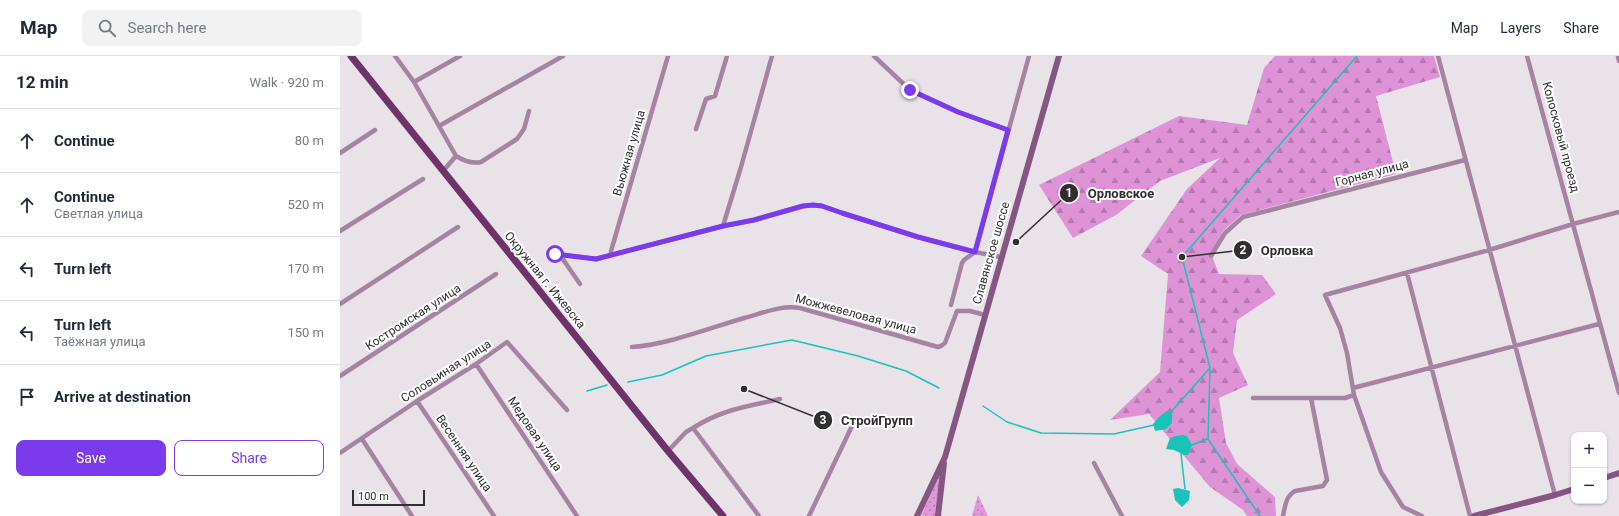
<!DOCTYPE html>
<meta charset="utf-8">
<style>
body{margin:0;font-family:Roboto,sans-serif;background:#f2f2f3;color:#1f2937}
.controls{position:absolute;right:12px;bottom:12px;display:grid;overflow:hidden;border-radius:8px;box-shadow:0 1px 3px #0004}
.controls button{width:36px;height:36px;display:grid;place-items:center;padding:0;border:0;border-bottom:1px solid #e0e1e3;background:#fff;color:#1f2937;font:20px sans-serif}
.scale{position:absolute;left:12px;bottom:10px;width:73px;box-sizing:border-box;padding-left:4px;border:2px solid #312e30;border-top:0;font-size:11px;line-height:14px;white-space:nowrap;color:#312e30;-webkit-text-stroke:3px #fff;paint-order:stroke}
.stop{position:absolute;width:12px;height:12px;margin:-9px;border:3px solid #7c3aed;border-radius:50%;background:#fff}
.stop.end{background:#7c3aed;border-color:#fff;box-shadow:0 1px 4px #0008}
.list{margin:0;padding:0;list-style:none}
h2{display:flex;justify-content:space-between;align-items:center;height:52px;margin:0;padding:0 16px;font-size:17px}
h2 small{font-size:13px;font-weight:400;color:#747a83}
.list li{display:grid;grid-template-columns:26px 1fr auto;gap:12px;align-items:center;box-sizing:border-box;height:64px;padding:0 16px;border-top:1px solid #e0e1e3}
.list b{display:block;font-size:15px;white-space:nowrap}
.list p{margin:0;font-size:13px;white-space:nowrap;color:#747a83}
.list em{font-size:13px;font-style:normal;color:#747a83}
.actions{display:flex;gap:8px;padding:12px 16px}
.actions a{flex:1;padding:9px 0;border:1px solid #7c3aed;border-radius:8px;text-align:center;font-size:14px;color:#7c3aed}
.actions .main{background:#7c3aed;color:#fff}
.icon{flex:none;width:22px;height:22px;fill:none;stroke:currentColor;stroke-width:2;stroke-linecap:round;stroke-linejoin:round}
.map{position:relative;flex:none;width:1279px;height:460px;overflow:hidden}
header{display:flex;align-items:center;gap:24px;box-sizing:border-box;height:56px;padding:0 20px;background:#fff;border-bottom:1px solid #e0e1e3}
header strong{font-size:19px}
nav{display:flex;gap:22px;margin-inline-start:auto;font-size:14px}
.search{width:280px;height:36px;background:#f2f2f3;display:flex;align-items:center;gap:10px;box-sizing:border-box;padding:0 14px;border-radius:8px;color:#747a83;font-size:15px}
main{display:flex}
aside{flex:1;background:#fff}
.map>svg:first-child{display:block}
.grass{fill:url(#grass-dots)}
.forest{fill:url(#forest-firs)}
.water{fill:#18c3b7}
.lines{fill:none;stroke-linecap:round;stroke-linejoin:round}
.stream{stroke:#18c3b7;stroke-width:1.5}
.street{stroke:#a584a1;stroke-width:4.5}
.secondary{stroke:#845680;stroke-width:6}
.primary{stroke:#6c3468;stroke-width:7}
.route{stroke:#7c3aed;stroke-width:5}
.labels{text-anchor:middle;stroke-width:4;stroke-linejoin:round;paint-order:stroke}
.street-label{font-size:12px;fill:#312e30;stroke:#fff}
.leader{fill:none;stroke:#312e30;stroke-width:1.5}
.callout-dot{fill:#312e30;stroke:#fff;stroke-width:1.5}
.mark-label{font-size:12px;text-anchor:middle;font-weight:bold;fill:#fff}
.callout-label{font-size:13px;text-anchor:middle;font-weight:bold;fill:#312e30;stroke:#fff;stroke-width:4;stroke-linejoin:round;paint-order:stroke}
</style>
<header>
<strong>Map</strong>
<div class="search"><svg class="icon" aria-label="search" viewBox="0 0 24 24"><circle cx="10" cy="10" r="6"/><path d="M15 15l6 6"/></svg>Search here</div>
<nav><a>Map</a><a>Layers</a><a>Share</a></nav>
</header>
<main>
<aside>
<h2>12 min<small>Walk · 920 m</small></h2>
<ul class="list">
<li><svg class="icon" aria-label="ahead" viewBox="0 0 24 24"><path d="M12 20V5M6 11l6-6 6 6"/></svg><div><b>Continue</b></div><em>80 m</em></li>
<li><svg class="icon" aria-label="ahead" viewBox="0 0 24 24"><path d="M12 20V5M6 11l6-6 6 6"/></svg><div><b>Continue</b><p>Светлая улица</p></div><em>520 m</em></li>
<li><svg class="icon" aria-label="left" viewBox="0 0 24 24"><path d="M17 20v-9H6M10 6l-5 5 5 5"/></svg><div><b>Turn left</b></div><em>170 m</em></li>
<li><svg class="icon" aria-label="left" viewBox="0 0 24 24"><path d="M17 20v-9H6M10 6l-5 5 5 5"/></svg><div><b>Turn left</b><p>Таёжная улица</p></div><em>150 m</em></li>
<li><svg class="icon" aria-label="arrive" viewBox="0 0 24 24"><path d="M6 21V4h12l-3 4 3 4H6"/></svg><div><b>Arrive at destination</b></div></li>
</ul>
<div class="actions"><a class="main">Save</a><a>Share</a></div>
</aside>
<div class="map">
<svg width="1279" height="460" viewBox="0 0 1279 460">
<defs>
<pattern id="grass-dots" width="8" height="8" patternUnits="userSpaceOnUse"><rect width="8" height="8" fill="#e098d9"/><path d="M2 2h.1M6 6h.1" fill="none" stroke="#b67cb0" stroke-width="1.8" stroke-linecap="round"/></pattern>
<pattern id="forest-firs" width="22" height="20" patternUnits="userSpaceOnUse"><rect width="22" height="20" fill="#de93d7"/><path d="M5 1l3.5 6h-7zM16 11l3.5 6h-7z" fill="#b578af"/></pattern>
</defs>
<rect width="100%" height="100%" fill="#e9e2e8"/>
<!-- grass -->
<path class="grass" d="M 602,413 L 596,460 L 581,460 Z
M 638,439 L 648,460 L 632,460 Z"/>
<!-- forest -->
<path class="forest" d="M 935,0 L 1094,0 L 1100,21 L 1036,40 L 1056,118 L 901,159 L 883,175 L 872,200 L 879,218 L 922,219 L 936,238 L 897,264 L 893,297 L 908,329 L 879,342 L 886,387 L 897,408 L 935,441 L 936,460 L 907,460 L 903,454 L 870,431 L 809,358 L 770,364 L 820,316 L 828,218 L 801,200 L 847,133 L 880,102 L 820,125 L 776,159 L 733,182 L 699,129 L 839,60 L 907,69 L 924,12 Z"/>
<!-- water -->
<path class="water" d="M 827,355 L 832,356 L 832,367 L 826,373 L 815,375 L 813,368 L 819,361 Z
M 843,379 L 847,380 L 852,389 L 848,399 L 844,399 L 834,394 L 826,393 L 830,382 L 836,380 Z
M 838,432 L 850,435 L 849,444 L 842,451 L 835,444 L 833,433 Z"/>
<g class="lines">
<!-- stream -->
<path class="stream" d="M 288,326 L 322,319 L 366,300 L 452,284 L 518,300 L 566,315 L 599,332
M 247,335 L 267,329
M 643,350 L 667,366 L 701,377 L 774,378 L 814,369
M 831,356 L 869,313
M 852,389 L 867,383
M 841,398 L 845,433
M 920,460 L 868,383 L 870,312 L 842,201 L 1017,0"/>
<!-- street -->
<path class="street" d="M 55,0 L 74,26 L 116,100 C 124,105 132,108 141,106 L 177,83 L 184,73 L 189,55
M 534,0 L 570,34 L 618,56 L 668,74
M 1098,0 L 1215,439
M 1187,0 L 1279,337
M 1278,0 L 1279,5
M 74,26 L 120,0
M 99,70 L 223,0
M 356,73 L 366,43 L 375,40 L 387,0
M 0,97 L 35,74
M 103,115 L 116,100
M 383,170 L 401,111 L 432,0
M 0,175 L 83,123
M 215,198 L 256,203 L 383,170 L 414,164 L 463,150 L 473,149 L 482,150 L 502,157 L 578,181 L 635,196 L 661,201
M 220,199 L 240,228
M 271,199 L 271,195 L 328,0
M 871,200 L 885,177 L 903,161 L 1125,104
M 1067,217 L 1130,460
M 0,248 L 118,171
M 611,249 L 622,207 L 624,204 L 635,196 L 689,0
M 292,291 C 326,289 370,272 404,262 C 423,257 441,249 460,252 L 598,291 L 601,290 L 605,287 L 617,255 L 630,255 L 645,259
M 136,308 L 237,460
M 0,320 L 156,218
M 1013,332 L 1259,268
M 913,342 L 1005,342 L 1014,339
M 77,345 L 154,460
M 22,383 L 72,460
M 328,395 L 346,376 L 353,372
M 0,397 L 77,345 L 136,308 L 167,286 L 227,354
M 754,407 L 782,460
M 419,460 L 353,372 C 383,353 406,351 440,343
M 469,460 L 513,368
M 943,460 C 945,450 946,440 955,435 L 983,430 L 987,424 L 971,342
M 1082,460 L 1063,451 L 1041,416 L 1014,339 L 1007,297 L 1000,272 L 985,239 L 1149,194 L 1233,168 L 1279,156"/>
<!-- secondary -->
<path class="secondary" d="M 1264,422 L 1279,417
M 577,460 L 605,401 L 719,0
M 598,460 L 604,407
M 1134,460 L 1215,439 L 1234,433"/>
<!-- primary -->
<path class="primary" d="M 11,0 L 328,395 L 383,460"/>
</g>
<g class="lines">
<!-- route -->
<path class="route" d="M 215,198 L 256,203 L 383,170 L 414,164 L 463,150 L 473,149 L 482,150 L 502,157 L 578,181 L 635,196 L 668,74 L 618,56 L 570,34"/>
</g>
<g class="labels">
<!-- street labels -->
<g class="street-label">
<text transform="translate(1221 81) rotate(75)" y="4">Колосковый проезд</text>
<text transform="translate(289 97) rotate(-74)" y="4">Вьюжная улица</text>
<text transform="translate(1032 117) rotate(-15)" y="4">Горная улица</text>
<text transform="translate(651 197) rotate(-74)" y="4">Славянское шоссе</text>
<text transform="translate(205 224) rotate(51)" y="4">Окружная г. Ижевска</text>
<text transform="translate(516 258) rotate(15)" y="4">Можжевеловая улица</text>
<text transform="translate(73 261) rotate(-33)" y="4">Костромская улица</text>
<text transform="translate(106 315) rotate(-33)" y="4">Соловьиная улица</text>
<text transform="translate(195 378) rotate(56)" y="4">Медовая улица</text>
<text transform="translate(124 397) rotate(56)" y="4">Весенняя улица</text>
</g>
</g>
<!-- callouts -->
<path class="leader" d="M676 186L729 137M842 201L903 194M404 333L483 364"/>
<g class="callout-dot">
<circle cx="676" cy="186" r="4"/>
<circle cx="842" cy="201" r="4"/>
<circle cx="404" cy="333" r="4"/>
<circle cx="729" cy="137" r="10"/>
<circle cx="903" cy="194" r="10"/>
<circle cx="483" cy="364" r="10"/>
</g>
<g class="mark-label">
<text x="729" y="141">1</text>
<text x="903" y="198">2</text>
<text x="483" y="368">3</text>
</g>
<g class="callout-label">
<text x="781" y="142">Орловское</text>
<text x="947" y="199">Орловка</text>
<text x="537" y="369">СтройГрупп</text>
</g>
</svg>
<div class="controls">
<button>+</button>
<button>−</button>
</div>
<div class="scale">100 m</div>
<div class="stop" style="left:215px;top:198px"></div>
<div class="stop end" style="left:570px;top:34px"></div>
</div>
</main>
